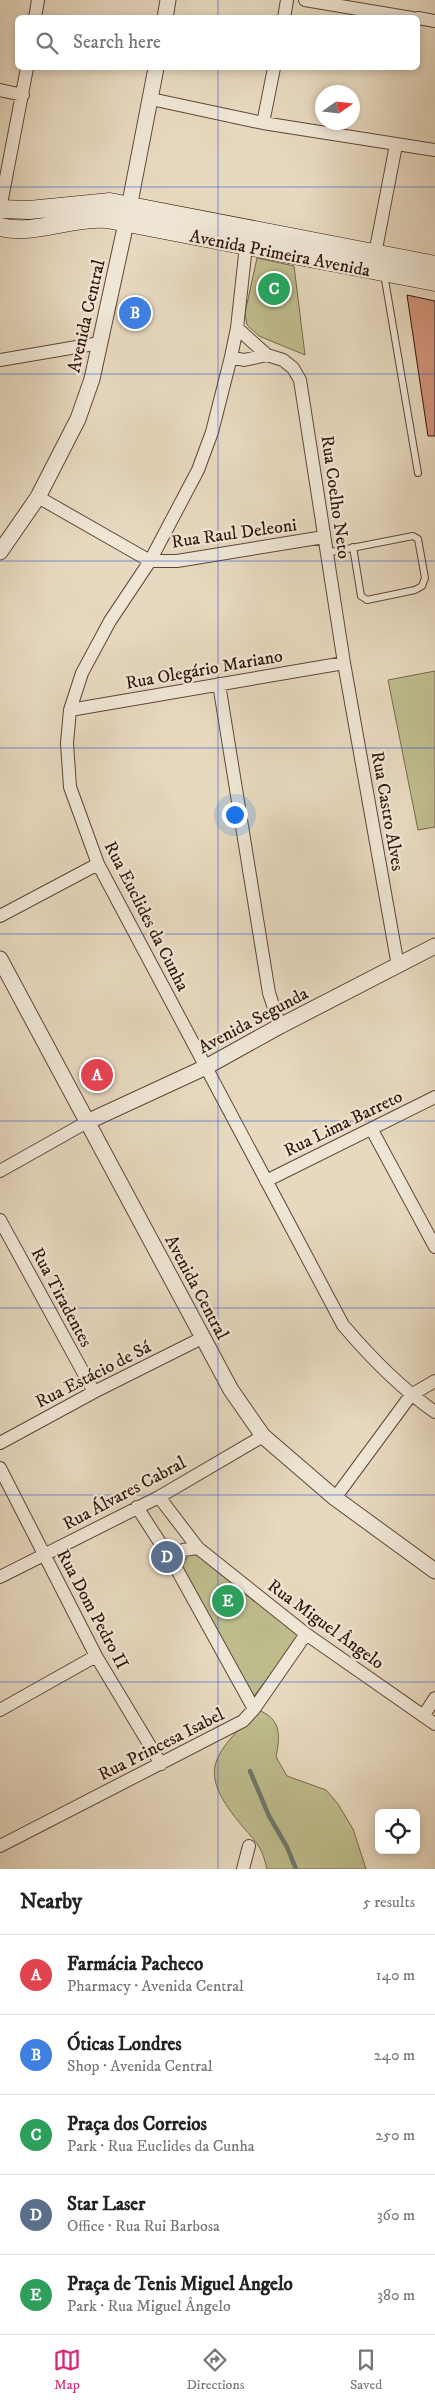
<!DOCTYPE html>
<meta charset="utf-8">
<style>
body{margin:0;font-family:"IM FELL DW Pica",serif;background:#f6f6f6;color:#222}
.controls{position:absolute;right:15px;bottom:15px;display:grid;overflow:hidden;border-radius:8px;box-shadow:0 2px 8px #0003}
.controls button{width:45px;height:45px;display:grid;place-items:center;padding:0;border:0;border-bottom:1px solid #e0e0e0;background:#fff;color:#222;font:25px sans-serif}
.compass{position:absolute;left:315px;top:85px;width:45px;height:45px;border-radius:50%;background:#fff;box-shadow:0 2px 8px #0003;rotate:76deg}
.you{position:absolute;left:234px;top:814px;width:18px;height:18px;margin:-12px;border:4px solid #fff;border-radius:50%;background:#1a73e8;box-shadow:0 0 0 8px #1a73e833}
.badge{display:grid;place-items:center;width:32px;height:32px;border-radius:50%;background:#db2777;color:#fff;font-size:16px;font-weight:700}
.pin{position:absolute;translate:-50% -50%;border:2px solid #fff;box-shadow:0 1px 5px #0006}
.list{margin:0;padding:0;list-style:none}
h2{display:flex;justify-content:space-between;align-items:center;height:65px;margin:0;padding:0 20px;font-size:21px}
h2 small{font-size:16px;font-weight:400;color:#767676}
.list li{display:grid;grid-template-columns:32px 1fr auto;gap:15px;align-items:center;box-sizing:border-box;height:80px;padding:0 20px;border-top:1px solid #e0e0e0}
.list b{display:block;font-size:19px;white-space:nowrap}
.list p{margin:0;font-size:16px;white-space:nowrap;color:#767676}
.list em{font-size:16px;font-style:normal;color:#767676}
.icon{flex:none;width:28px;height:28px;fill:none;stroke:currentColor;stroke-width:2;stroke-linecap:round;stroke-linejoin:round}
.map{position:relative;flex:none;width:435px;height:1869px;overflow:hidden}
.search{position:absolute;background:#fff;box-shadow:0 2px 8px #0003;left:15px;right:15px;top:15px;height:55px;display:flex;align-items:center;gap:12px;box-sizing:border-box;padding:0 18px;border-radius:8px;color:#767676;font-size:19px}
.sheet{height:465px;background:#fff}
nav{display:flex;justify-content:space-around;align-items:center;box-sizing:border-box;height:70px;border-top:1px solid #e0e0e0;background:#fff;font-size:14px;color:#767676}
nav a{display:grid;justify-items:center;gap:2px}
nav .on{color:#db2777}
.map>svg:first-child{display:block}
.green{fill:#bebc8c;stroke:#78684b}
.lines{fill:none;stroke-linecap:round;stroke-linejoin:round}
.stream{stroke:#6f796b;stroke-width:4.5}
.building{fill:#d2947a;stroke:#32150a}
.service-casing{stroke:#5f4637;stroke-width:8}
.minor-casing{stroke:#5f4637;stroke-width:14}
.tertiary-casing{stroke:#5f4637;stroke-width:17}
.secondary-casing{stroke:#32150a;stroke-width:19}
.service{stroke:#efe6d5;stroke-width:6}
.minor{stroke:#efe6d5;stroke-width:12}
.tertiary{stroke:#efe6d5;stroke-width:15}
.secondary{stroke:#efe6d5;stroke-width:18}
.grid{fill:none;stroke:#1d4ed8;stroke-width:1;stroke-opacity:0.55}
.labels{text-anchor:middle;stroke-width:4.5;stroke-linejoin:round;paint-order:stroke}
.street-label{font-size:18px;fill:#32150a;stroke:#efe6d5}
</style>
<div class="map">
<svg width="435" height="1869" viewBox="0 0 435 1869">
<rect width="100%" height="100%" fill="#e7d9bf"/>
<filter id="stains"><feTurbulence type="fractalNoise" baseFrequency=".004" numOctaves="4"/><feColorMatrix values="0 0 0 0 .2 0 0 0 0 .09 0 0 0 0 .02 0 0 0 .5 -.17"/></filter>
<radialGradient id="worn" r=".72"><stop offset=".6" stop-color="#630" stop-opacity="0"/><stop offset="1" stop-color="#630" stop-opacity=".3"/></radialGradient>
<!-- green -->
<path class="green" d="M 257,258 L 294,266 L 305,355 L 259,336 L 247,325 L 245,313 Z
M 435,671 L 435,827 L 418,830 L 388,680 Z
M 197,1553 L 300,1636 L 254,1696 L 240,1676 L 179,1567 L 185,1557 Z
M 258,1710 C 282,1719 280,1736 276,1757 L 287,1776 L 326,1790 L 338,1804 L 353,1829 L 366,1869 L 267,1869 C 262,1847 257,1843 243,1827 C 196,1771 211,1757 258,1710 Z"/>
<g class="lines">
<!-- stream -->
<path class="stream" d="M 250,1771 L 269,1816 L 287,1847 L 296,1869"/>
</g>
<!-- building -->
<path class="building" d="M 407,295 L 435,301 L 435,436 L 428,436 Z"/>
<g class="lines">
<!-- service casing -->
<g class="service-casing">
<path id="service" d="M 384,274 L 418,473
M 326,553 L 413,536 L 418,539 L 425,578 L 422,586 L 415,590 L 367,600 L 361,596 L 353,547"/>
</g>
<!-- minor casing -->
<g class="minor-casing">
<path id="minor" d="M 305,0 L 412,18
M 35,18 L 38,0
M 284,18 L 287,0
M 418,18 L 435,21
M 0,90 L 23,95
M 151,99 L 263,123 L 435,150
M 263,123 L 274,68
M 0,209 L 27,68
M 246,246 L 237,328 L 231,357 L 212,432 L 198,470 L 150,561 L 110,621 L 82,673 L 70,710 L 67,743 L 70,787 L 98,864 L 343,1325 C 371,1358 399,1387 435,1412
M 375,254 L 396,145
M 237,328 L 267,355 L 283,360 L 293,368 L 300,380 L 344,663 L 398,966
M 231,357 L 244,360 L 267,355
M 0,360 L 100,343
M 38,497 L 150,561
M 150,561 L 177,561 L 324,537
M 219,684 L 269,993 L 280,1026
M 70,710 L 344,663
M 0,916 L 98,864
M 372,1130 L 435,1247
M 0,1171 L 87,1122
M 266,1181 L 435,1097
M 0,1220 L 94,1392
M 0,1443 L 94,1392 L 202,1338
M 0,1468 L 96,1656 L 161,1764
M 159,1497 L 198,1548 L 306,1634 L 435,1724
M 335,1498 L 411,1395 L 435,1381
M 137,1507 L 175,1566 L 254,1709
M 175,1566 L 183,1550 L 198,1548
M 0,1577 L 159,1497 L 263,1436
M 0,1710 L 96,1656
M 424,1715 L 435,1698
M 0,1846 L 243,1721 L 254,1709 L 306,1634
M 243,1869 L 249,1846"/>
</g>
<!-- tertiary casing -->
<g class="tertiary-casing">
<path id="tertiary" d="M 165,18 L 168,0
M 0,552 L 38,497 L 78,419 L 92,379 L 126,223 L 156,68
M 0,959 L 231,1390 L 263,1436 L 335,1498 L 435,1571
M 87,1122 L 206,1067 L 280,1026 L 435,946"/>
</g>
<!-- secondary casing -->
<g class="secondary-casing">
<path id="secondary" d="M 0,209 L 29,210 L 110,202 L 435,265
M 0,227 C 34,236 72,216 107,219 L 435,282"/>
</g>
<!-- service -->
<use href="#service" class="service"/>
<!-- minor -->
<use href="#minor" class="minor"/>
<!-- tertiary -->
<use href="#tertiary" class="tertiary"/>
<!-- secondary -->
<use href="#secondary" class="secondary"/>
</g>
<!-- grid -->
<path class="grid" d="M 218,0 L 218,18M 218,68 L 218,1869M 0,187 L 435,187M 0,374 L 435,374M 0,561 L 435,561M 0,748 L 435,748M 0,934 L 435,934M 0,1121 L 435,1121M 0,1308 L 435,1308M 0,1495 L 435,1495M 0,1682 L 435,1682"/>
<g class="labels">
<!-- street labels -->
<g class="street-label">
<text transform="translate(280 253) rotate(11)" y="6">Avenida Primeira Avenida</text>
<text transform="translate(86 316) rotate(-77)" y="6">Avenida Central</text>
<text transform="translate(336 497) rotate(82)" y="6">Rua Coelho Neto</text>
<text transform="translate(234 533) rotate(-8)" y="6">Rua Raul Deleoni</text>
<text transform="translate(204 669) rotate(-10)" y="6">Rua Olegário Mariano</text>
<text transform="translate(388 811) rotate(80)" y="6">Rua Castro Alves</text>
<text transform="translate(147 916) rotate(63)" y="6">Rua Euclides da Cunha</text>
<text transform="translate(253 1020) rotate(-28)" y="6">Avenida Segunda</text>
<text transform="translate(343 1123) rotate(-26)" y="6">Rua Lima Barreto</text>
<text transform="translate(197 1287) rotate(62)" y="6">Avenida Central</text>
<text transform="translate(62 1297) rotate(62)" y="6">Rua Tiradentes</text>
<text transform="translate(93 1374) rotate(-27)" y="6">Rua Estácio de Sá</text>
<text transform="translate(124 1493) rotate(-28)" y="6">Rua Álvares Cabral</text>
<text transform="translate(93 1609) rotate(62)" y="6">Rua Dom Pedro II</text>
<text transform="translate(326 1624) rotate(36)" y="6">Rua Miguel Ângelo</text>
<text transform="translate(161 1744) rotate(-27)" y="6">Rua Princesa Isabel</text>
</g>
</g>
<rect width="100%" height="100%" filter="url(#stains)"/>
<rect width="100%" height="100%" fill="url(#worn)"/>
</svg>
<div class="controls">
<button><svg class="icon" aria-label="locate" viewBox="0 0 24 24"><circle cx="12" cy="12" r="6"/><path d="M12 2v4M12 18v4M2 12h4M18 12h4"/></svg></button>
</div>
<svg class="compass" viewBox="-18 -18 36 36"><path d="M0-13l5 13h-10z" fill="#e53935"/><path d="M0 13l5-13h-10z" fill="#767676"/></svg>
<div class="you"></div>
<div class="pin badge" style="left:97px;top:1075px;background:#e0444e">A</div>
<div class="pin badge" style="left:135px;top:313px;background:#3f7fe0">B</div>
<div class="pin badge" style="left:274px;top:289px;background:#2e9e5b">C</div>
<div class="pin badge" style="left:167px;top:1557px;background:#5c6f8a">D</div>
<div class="pin badge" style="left:228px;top:1601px;background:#2e9e5b">E</div>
<div class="search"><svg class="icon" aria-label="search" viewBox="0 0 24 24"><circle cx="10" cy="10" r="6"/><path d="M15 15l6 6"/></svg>Search here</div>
</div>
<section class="sheet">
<h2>Nearby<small>5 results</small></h2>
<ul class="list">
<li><span class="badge" style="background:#e0444e">A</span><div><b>Farmácia Pacheco</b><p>Pharmacy · Avenida Central</p></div><em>140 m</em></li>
<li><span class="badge" style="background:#3f7fe0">B</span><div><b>Óticas Londres</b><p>Shop · Avenida Central</p></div><em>240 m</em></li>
<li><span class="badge" style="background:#2e9e5b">C</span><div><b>Praça dos Correios</b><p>Park · Rua Euclides da Cunha</p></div><em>250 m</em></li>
<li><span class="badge" style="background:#5c6f8a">D</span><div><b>Star Laser</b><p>Office · Rua Rui Barbosa</p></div><em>360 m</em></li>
<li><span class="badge" style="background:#2e9e5b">E</span><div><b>Praça de Tenis Miguel Angelo</b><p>Park · Rua Miguel Ângelo</p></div><em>380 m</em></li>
</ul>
</section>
<nav>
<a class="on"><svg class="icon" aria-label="map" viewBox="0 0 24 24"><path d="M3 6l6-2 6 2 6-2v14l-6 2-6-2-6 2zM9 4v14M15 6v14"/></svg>Map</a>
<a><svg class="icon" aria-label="directions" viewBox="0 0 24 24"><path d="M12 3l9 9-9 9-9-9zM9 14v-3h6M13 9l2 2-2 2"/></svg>Directions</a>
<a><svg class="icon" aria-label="saved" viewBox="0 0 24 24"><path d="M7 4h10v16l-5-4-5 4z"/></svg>Saved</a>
</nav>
